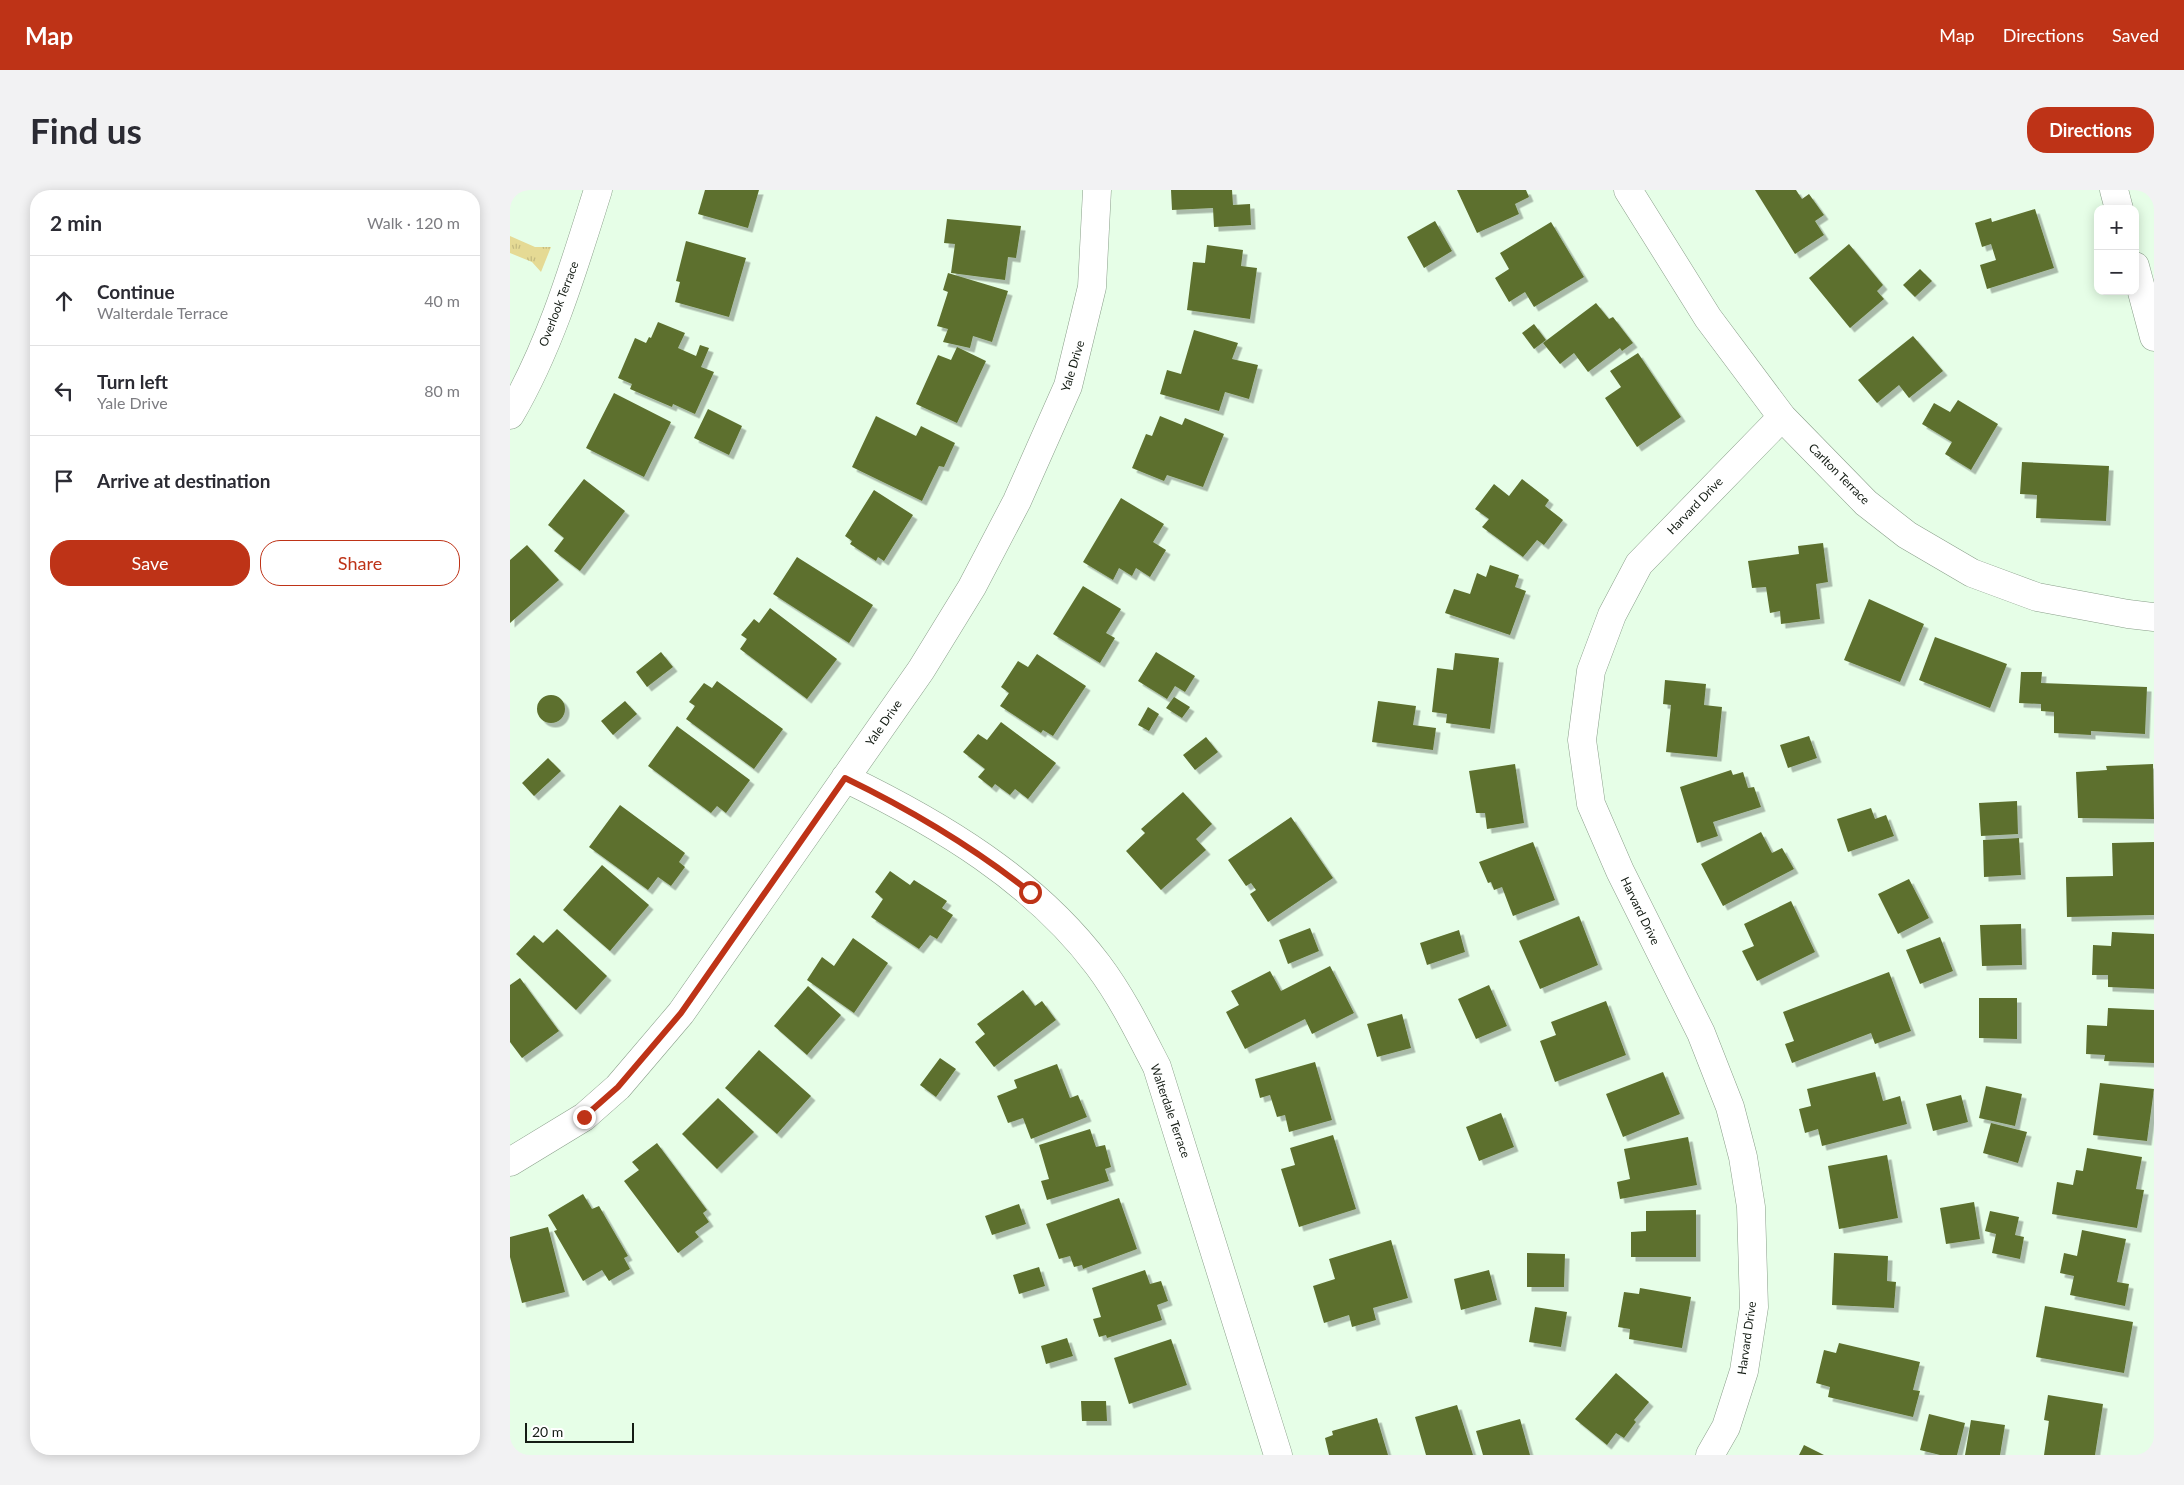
<!DOCTYPE html>
<meta charset="utf-8">
<style>
body{margin:0;font-family:Lato,sans-serif;background:#f2f2f3;color:#2b2b33}
.controls{position:absolute;right:15px;top:15px;display:grid;overflow:hidden;border-radius:10px;box-shadow:0 2px 12px #0003}
.controls button{width:45px;height:45px;display:grid;place-items:center;padding:0;border:0;border-bottom:1px solid #e1e1e2;background:#fff;color:#2b2b33;font:25px sans-serif}
.scale{position:absolute;left:15px;bottom:12px;width:109px;box-sizing:border-box;padding-left:5px;border:2px solid #141c14;border-top:0;font-size:14px;line-height:18px;white-space:nowrap;color:#141c14;-webkit-text-stroke:4px #fff;paint-order:stroke}
.stop{position:absolute;width:15px;height:15px;margin:-11px;border:4px solid #be3317;border-radius:50%;background:#fff}
.stop.end{background:#be3317;border-color:#fff;box-shadow:0 1px 5px #0008}
.list{margin:0;padding:0;list-style:none}
h2{display:flex;justify-content:space-between;align-items:center;height:65px;margin:0;padding:0 20px;font-size:21px}
h2 small{font-size:16px;font-weight:400;color:#7c7c81}
.list li{display:grid;grid-template-columns:32px 1fr auto;gap:15px;align-items:center;box-sizing:border-box;height:90px;padding:0 20px;border-top:1px solid #e1e1e2}
.list b{display:block;font-size:19px;white-space:nowrap}
.list p{margin:0;font-size:16px;white-space:nowrap;color:#7c7c81}
.list em{font-size:16px;font-style:normal;color:#7c7c81}
.actions{display:flex;gap:10px;padding:15px 20px}
.actions a{flex:1;padding:11px 0;border:1px solid #be3317;border-radius:20px;text-align:center;font-size:18px;color:#be3317}
.actions .main{background:#be3317;color:#fff}
.icon{flex:none;width:28px;height:28px;fill:none;stroke:currentColor;stroke-width:2;stroke-linecap:round;stroke-linejoin:round}
.map{position:relative;flex:none;width:1644px;height:1265px;overflow:hidden;border-radius:20px}
header{display:flex;align-items:center;gap:30px;box-sizing:border-box;height:70px;padding:0 25px;background:#be3317;color:#fff}
header strong{font-size:24px}
nav{display:flex;gap:28px;margin-inline-start:auto;font-size:18px}
.intro{display:flex;align-items:center;justify-content:space-between;box-sizing:border-box;height:120px;padding:0 30px}
h1{margin:0;font-size:35px}
.button{padding:12px 22px;border-radius:20px;background:#be3317;color:#fff;font-size:18px;font-weight:700}
main{display:flex;gap:30px;padding:0 30px}
aside{flex:1;background:#fff;border-radius:20px;box-shadow:0 2px 12px #0003}
.map>svg:first-child{display:block}
.park{fill:url(#park-tufts)}
.building{fill:#5d702f;filter:url(#shadow)}
.lines{fill:none;stroke-linecap:round;stroke-linejoin:round}
.minor-casing{stroke:#8a9f8a;stroke-width:29}
.minor{stroke:#fff;stroke-width:28}
.route{stroke:#be3317;stroke-width:6}
.labels{text-anchor:middle;stroke-width:4.5;stroke-linejoin:round;paint-order:stroke}
.street-label{font-size:12px;fill:#141c14;stroke:#fff}
</style>
<header>
<strong>Map</strong>
<nav><a>Map</a><a>Directions</a><a>Saved</a></nav>
</header>
<div class="intro"><h1>Find us</h1><a class="button">Directions</a></div>
<main>
<aside>
<h2>2 min<small>Walk · 120 m</small></h2>
<ul class="list">
<li><svg class="icon" aria-label="ahead" viewBox="0 0 24 24"><path d="M12 20V5M6 11l6-6 6 6"/></svg><div><b>Continue</b><p>Walterdale Terrace</p></div><em>40 m</em></li>
<li><svg class="icon" aria-label="left" viewBox="0 0 24 24"><path d="M17 20v-9H6M10 6l-5 5 5 5"/></svg><div><b>Turn left</b><p>Yale Drive</p></div><em>80 m</em></li>
<li><svg class="icon" aria-label="arrive" viewBox="0 0 24 24"><path d="M6 21V4h12l-3 4 3 4H6"/></svg><div><b>Arrive at destination</b></div></li>
</ul>
<div class="actions"><a class="main">Save</a><a>Share</a></div>
</aside>
<div class="map">
<svg width="1644" height="1265" viewBox="0 0 1644 1265">
<defs>
<pattern id="park-tufts" width="24" height="20" patternUnits="userSpaceOnUse" patternTransform="scale(1.25)"><rect width="24" height="20" fill="#e5da94"/><path d="M3 7l-1-3M5 7V3M7 7l1-3M15 17l-1-3M17 17v-4M19 17l1-3" fill="none" stroke="#c4ba7f"/></pattern>
<filter id="shadow"><feDropShadow dx="4.5" dy="4.5" stdDeviation="0" flood-color="#0004"/></filter>
</defs>
<rect width="100%" height="100%" fill="#e6fee7"/>
<!-- park -->
<path class="park" d="M 0,46 L 25,57 L 41,57 L 31,82 L 22,72 L 0,63 Z"/>
<!-- building -->
<path class="building" d="M 195,0 L 249,0 L 238,38 L 188,24 Z
M 661,0 L 722,0 L 723,15 L 740,14 L 741,35 L 704,37 L 703,18 L 662,20 Z
M 947,0 L 1016,0 L 1019,7 L 1005,14 L 1009,24 L 967,43 Z
M 1245,0 L 1286,0 L 1292,9 L 1299,4 L 1314,25 L 1305,31 L 1314,45 L 1285,64 Z
M 1525,19 L 1544,78 L 1477,99 L 1470,75 L 1486,70 L 1481,54 L 1472,57 L 1465,33 L 1481,28 L 1482,32 Z
M 437,29 L 511,36 L 506,68 L 498,67 L 495,90 L 441,83 L 445,54 L 434,53 Z
M 925,31 L 942,61 L 914,78 L 897,47 Z
M 1041,32 L 1074,87 L 1024,117 L 1015,102 L 999,112 L 985,88 L 999,79 L 990,63 Z
M 176,51 L 236,68 L 219,127 L 165,112 L 170,92 L 166,91 Z
M 1339,54 L 1373,95 L 1367,101 L 1374,109 L 1340,138 L 1299,88 Z
M 697,55 L 733,60 L 731,76 L 747,78 L 740,129 L 677,120 L 683,72 L 695,73 Z
M 1410,79 L 1422,91 L 1405,107 L 1393,95 Z
M 438,83 L 498,101 L 482,152 L 463,146 L 460,158 L 433,152 L 438,139 L 427,136 L 438,102 L 433,100 Z
M 1086,113 L 1099,129 L 1103,127 L 1123,153 L 1112,161 L 1110,158 L 1078,182 L 1064,163 L 1050,174 L 1033,153 Z
M 148,132 L 175,143 L 168,158 L 186,166 L 190,155 L 199,158 L 191,177 L 204,182 L 185,224 L 163,214 L 162,217 L 120,199 L 122,194 L 108,188 L 125,148 L 136,153 L 139,147 L 141,148 Z
M 1024,134 L 1036,150 L 1024,159 L 1012,143 Z
M 684,140 L 728,153 L 722,169 L 748,175 L 739,209 L 715,202 L 709,221 L 650,204 L 657,180 L 671,184 Z
M 1403,146 L 1433,181 L 1399,208 L 1389,195 L 1367,213 L 1348,190 Z
M 447,157 L 476,171 L 447,233 L 406,214 L 428,165 L 441,170 Z
M 1128,163 L 1171,227 L 1127,257 L 1095,208 L 1111,197 L 1100,181 Z
M 104,203 L 161,232 L 134,287 L 76,258 Z
M 1448,210 L 1488,234 L 1461,280 L 1435,264 L 1442,252 L 1412,234 L 1424,213 L 1440,222 Z
M 198,219 L 232,236 L 219,265 L 184,248 Z
M 366,226 L 406,246 L 411,236 L 445,253 L 434,277 L 429,276 L 412,311 L 342,277 Z
M 650,226 L 672,235 L 675,228 L 714,244 L 693,297 L 657,285 L 654,291 L 622,278 L 636,244 L 642,246 Z
M 1512,272 L 1599,276 L 1596,331 L 1526,328 L 1527,305 L 1510,304 Z
M 74,289 L 115,321 L 70,381 L 44,361 L 54,348 L 38,335 Z
M 1012,289 L 1039,310 L 1035,316 L 1053,330 L 1034,355 L 1027,350 L 1013,367 L 972,337 L 979,329 L 965,319 L 984,294 L 999,306 Z
M 364,300 L 403,325 L 374,371 L 368,367 L 366,371 L 340,354 L 342,351 L 335,346 Z
M 611,308 L 654,334 L 643,352 L 656,360 L 640,387 L 626,378 L 622,386 L 609,378 L 603,390 L 573,372 Z
M 1313,353 L 1318,392 L 1306,394 L 1310,429 L 1271,434 L 1270,421 L 1260,423 L 1256,397 L 1242,398 L 1238,371 L 1289,364 L 1288,356 Z
M 17,355 L 49,390 L 0,433 L 0,370 Z
M 287,367 L 363,415 L 339,453 L 263,404 Z
M 980,375 L 1009,385 L 1005,397 L 1016,401 L 1000,445 L 935,423 L 944,399 L 960,404 L 967,383 L 976,387 Z
M 573,396 L 611,419 L 596,443 L 605,448 L 590,473 L 543,444 Z
M 1359,409 L 1414,434 L 1390,492 L 1334,470 Z
M 260,418 L 327,469 L 297,509 L 230,459 L 237,449 L 231,445 L 244,429 L 249,433 Z
M 1425,447 L 1497,474 L 1480,518 L 1409,490 Z
M 151,462 L 163,477 L 137,497 L 126,482 Z
M 646,462 L 685,486 L 675,502 L 665,496 L 657,509 L 628,491 Z
M 945,463 L 989,468 L 980,539 L 936,533 L 937,524 L 922,522 L 927,478 L 943,480 Z
M 527,464 L 576,496 L 543,546 L 533,540 L 531,543 L 490,516 L 499,503 L 491,497 L 508,471 L 518,477 Z
M 1511,482 L 1532,482 L 1531,493 L 1637,497 L 1635,544 L 1581,541 L 1581,545 L 1544,543 L 1544,522 L 1531,521 L 1531,514 L 1509,513 Z
M 1155,490 L 1196,494 L 1194,515 L 1212,517 L 1207,567 L 1156,562 L 1161,515 L 1153,514 Z
M 207,491 L 273,539 L 244,579 L 176,529 L 185,516 L 179,512 L 194,493 L 202,498 Z
M27 519a14 14 0 1 1 28 0a14 14 0 1 1-28 0Z
M 664,507 L 680,517 L 672,528 L 656,518 Z
M 115,511 L 127,524 L 103,545 L 91,531 Z
M 868,511 L 906,516 L 903,535 L 926,538 L 923,560 L 862,552 Z
M 638,517 L 649,524 L 639,541 L 628,535 Z
M 491,532 L 546,573 L 518,609 L 505,599 L 500,605 L 485,594 L 482,598 L 468,587 L 475,579 L 453,562 L 468,544 L 477,550 Z
M 167,536 L 240,590 L 216,623 L 207,616 L 201,623 L 138,576 Z
M 1299,546 L 1307,568 L 1278,578 L 1270,555 Z
M 696,547 L 708,562 L 685,580 L 673,565 Z
M 38,568 L 51,581 L 24,606 L 12,593 Z
M 1005,574 L 1014,633 L 977,639 L 975,623 L 966,623 L 959,581 Z
M 1643,574 L 1644,629 L 1568,628 L 1566,582 L 1597,580 L 1596,576 Z
M 1221,580 L 1223,585 L 1233,582 L 1238,598 L 1244,597 L 1251,617 L 1203,632 L 1208,646 L 1187,653 L 1170,597 Z
M 673,602 L 702,634 L 686,649 L 696,660 L 651,700 L 616,661 L 635,643 L 631,639 Z
M 1507,611 L 1508,644 L 1471,646 L 1469,613 Z
M 110,615 L 175,663 L 169,672 L 175,677 L 161,696 L 148,687 L 138,700 L 79,657 Z
M 1361,618 L 1365,629 L 1376,625 L 1384,646 L 1338,662 L 1327,629 Z
M 781,627 L 823,688 L 758,732 L 740,704 L 746,700 L 741,693 L 736,696 L 718,670 Z
M 1251,642 L 1262,663 L 1272,658 L 1284,679 L 1213,716 L 1191,674 Z
M 1509,648 L 1511,685 L 1474,687 L 1473,650 Z
M 1023,652 L 1045,710 L 1003,726 L 992,697 L 984,700 L 981,692 L 978,693 L 969,672 Z
M 1644,652 L 1644,725 L 1557,727 L 1556,687 L 1603,686 L 1602,653 Z
M 92,675 L 139,715 L 100,761 L 53,720 Z
M 380,681 L 400,695 L 404,690 L 437,711 L 432,718 L 443,725 L 427,749 L 420,745 L 409,759 L 361,727 L 373,709 L 365,702 Z
M 1399,689 L 1419,728 L 1388,744 L 1368,704 Z
M 1281,711 L 1305,762 L 1247,791 L 1232,761 L 1244,756 L 1234,734 Z
M 1069,726 L 1088,775 L 1030,799 L 1009,751 Z
M 1511,734 L 1512,775 L 1472,776 L 1470,735 Z
M 800,738 L 809,761 L 778,774 L 769,750 Z
M 47,739 L 97,786 L 66,820 L 6,764 L 24,745 L 33,753 Z
M 949,740 L 955,762 L 917,775 L 910,753 Z
M 1602,742 L 1644,744 L 1644,799 L 1598,797 L 1598,785 L 1582,785 L 1583,755 L 1601,756 Z
M 1430,747 L 1443,781 L 1410,794 L 1396,760 Z
M 343,748 L 378,773 L 344,823 L 297,790 L 312,767 L 324,776 Z
M 820,776 L 844,823 L 802,844 L 795,829 L 735,859 L 716,822 L 729,815 L 721,801 L 760,781 L 771,801 Z
M 1379,782 L 1401,841 L 1365,854 L 1361,843 L 1282,873 L 1275,854 L 1284,851 L 1273,822 Z
M 10,788 L 49,841 L 12,868 L 0,852 L 0,795 Z
M 979,795 L 997,836 L 966,849 L 948,809 Z
M 298,796 L 331,825 L 297,865 L 264,836 Z
M 513,800 L 525,816 L 532,811 L 546,830 L 484,877 L 465,852 L 475,844 L 467,834 Z
M 1469,808 L 1507,808 L 1507,849 L 1469,848 Z
M 1096,811 L 1116,865 L 1045,892 L 1030,851 L 1046,845 L 1041,832 Z
M 1598,818 L 1644,820 L 1644,873 L 1594,871 L 1595,865 L 1576,864 L 1577,835 L 1597,836 Z
M 892,824 L 901,858 L 867,867 L 857,834 Z
M 249,860 L 301,906 L 267,944 L 215,898 Z
M 430,868 L 446,879 L 426,907 L 410,895 Z
M 805,872 L 822,930 L 779,942 L 775,925 L 767,927 L 760,905 L 750,908 L 745,889 Z
M 547,874 L 560,908 L 568,905 L 577,927 L 521,949 L 513,928 L 498,933 L 487,906 L 507,898 L 504,890 Z
M 1153,882 L 1170,924 L 1113,947 L 1096,904 Z
M 1365,882 L 1373,911 L 1390,906 L 1397,934 L 1312,956 L 1308,939 L 1295,943 L 1289,919 L 1301,916 L 1297,899 Z
M 1590,893 L 1644,899 L 1637,951 L 1583,945 Z
M 1476,896 L 1512,904 L 1505,936 L 1469,928 Z
M 1451,905 L 1458,932 L 1423,941 L 1416,914 Z
M 208,908 L 244,942 L 207,979 L 172,944 Z
M 991,923 L 1004,957 L 969,971 L 956,937 Z
M 1481,933 L 1517,942 L 1508,973 L 1473,963 Z
M 580,939 L 586,957 L 595,955 L 601,977 L 595,979 L 599,991 L 537,1010 L 531,991 L 539,989 L 529,955 Z
M 823,945 L 846,1019 L 789,1037 L 771,979 L 785,975 L 780,958 Z
M 1178,947 L 1187,995 L 1110,1009 L 1107,992 L 1120,989 L 1114,959 Z
M 147,953 L 197,1020 L 193,1023 L 199,1032 L 185,1042 L 189,1047 L 168,1063 L 114,991 L 129,980 L 122,972 Z
M 1577,958 L 1632,967 L 1626,999 L 1634,1000 L 1627,1038 L 1542,1024 L 1547,992 L 1563,995 L 1566,980 L 1573,981 Z
M 1377,965 L 1388,1028 L 1329,1039 L 1318,976 Z
M 73,1004 L 82,1019 L 89,1016 L 118,1066 L 114,1068 L 120,1079 L 99,1091 L 92,1080 L 73,1091 L 44,1041 L 47,1040 L 38,1025 Z
M 609,1008 L 627,1059 L 573,1079 L 572,1075 L 564,1077 L 560,1066 L 549,1069 L 536,1034 Z
M 1464,1012 L 1470,1049 L 1436,1054 L 1430,1018 Z
M 509,1014 L 516,1034 L 482,1045 L 475,1026 Z
M 1186,1020 L 1186,1067 L 1121,1067 L 1121,1042 L 1136,1041 L 1136,1021 Z
M 1480,1021 L 1509,1027 L 1505,1045 L 1514,1047 L 1510,1069 L 1482,1063 L 1486,1044 L 1475,1041 Z
M 38,1037 L 55,1102 L 12,1113 L 0,1067 L 0,1047 Z
M 1572,1040 L 1616,1049 L 1607,1092 L 1619,1094 L 1615,1116 L 1560,1105 L 1564,1086 L 1550,1083 L 1554,1063 L 1567,1066 Z
M 881,1050 L 898,1108 L 863,1118 L 866,1130 L 842,1137 L 839,1125 L 814,1133 L 803,1096 L 825,1089 L 819,1069 Z
M 1017,1063 L 1055,1064 L 1054,1097 L 1017,1097 Z
M 1324,1063 L 1378,1066 L 1377,1091 L 1386,1092 L 1384,1118 L 1322,1115 Z
M 529,1077 L 535,1096 L 509,1104 L 503,1085 Z
M 635,1080 L 640,1094 L 651,1091 L 658,1111 L 647,1115 L 652,1130 L 597,1148 L 596,1145 L 589,1147 L 583,1129 L 591,1127 L 582,1098 Z
M 979,1080 L 987,1110 L 951,1120 L 944,1089 Z
M 1130,1098 L 1181,1107 L 1172,1158 L 1119,1149 L 1120,1139 L 1108,1137 L 1114,1102 L 1129,1104 Z
M 1535,1116 L 1623,1132 L 1614,1183 L 1526,1167 Z
M 1025,1117 L 1057,1122 L 1051,1157 L 1019,1152 Z
M 557,1148 L 563,1166 L 536,1174 L 531,1156 Z
M 661,1149 L 677,1195 L 619,1214 L 604,1168 Z
M 1329,1153 L 1410,1172 L 1403,1200 L 1410,1201 L 1403,1227 L 1318,1207 L 1320,1197 L 1306,1193 L 1314,1160 L 1326,1163 Z
M 1106,1183 L 1139,1212 L 1124,1230 L 1126,1232 L 1114,1248 L 1106,1243 L 1097,1255 L 1065,1229 Z
M 1538,1205 L 1593,1214 L 1585,1265 L 1534,1265 L 1539,1231 L 1534,1230 Z
M 571,1211 L 596,1211 L 597,1231 L 572,1231 Z
M 947,1215 L 963,1265 L 916,1265 L 905,1227 Z
M 1419,1224 L 1455,1233 L 1447,1265 L 1430,1265 L 1410,1260 Z
M 867,1228 L 878,1265 L 819,1265 L 815,1248 L 823,1245 L 822,1241 Z
M 1010,1229 L 1020,1265 L 973,1265 L 966,1241 Z
M 1461,1230 L 1495,1235 L 1490,1265 L 1455,1265 Z
M 1294,1255 L 1314,1265 L 1289,1265 Z"/>
<g class="lines">
<!-- minor casing -->
<g class="minor-casing">
<path id="minor" d="M 1118,0 L 1198,128 L 1272,227 L 1356,313 L 1397,345 L 1462,383 L 1527,407 L 1618,424 L 1644,427
M 1604,0 L 1609,19
M 1625,76 L 1644,147
M 0,225 C 41,155 64,76 88,0
M 335,588 C 430,634 524,690 588,775 C 612,807 629,842 647,877 L 768,1265
M 0,972 L 74,927 L 108,897 L 171,823 L 411,480 L 462,397 L 507,311 L 558,196 L 582,97 L 587,0
M 1200,1265 L 1216,1237 L 1234,1181 L 1244,1117 L 1241,1017 L 1233,967 L 1220,917 L 1191,843 L 1110,681 L 1081,614 L 1072,550 L 1081,481 L 1102,425 L 1129,374 L 1272,227"/>
</g>
<!-- minor -->
<use href="#minor" class="minor"/>
</g>
<g class="lines">
<!-- route -->
<path class="route" d="M 74,927 L 108,897 L 171,823 L 335,588 C 401,620 463,657 520,702"/>
</g>
<g class="labels">
<!-- street labels -->
<g class="street-label">
<text transform="translate(49 114) rotate(-69)" y="4">Overlook Terrace</text>
<text transform="translate(563 176) rotate(-73)" y="4">Yale Drive</text>
<text transform="translate(1329 284) rotate(45)" y="4">Carlton Terrace</text>
<text transform="translate(1185 316) rotate(-46)" y="4">Harvard Drive</text>
<text transform="translate(374 533) rotate(-55)" y="4">Yale Drive</text>
<text transform="translate(1130 721) rotate(64)" y="4">Harvard Drive</text>
<text transform="translate(660 921) rotate(71)" y="4">Walterdale Terrace</text>
<text transform="translate(1237 1148) rotate(-82)" y="4">Harvard Drive</text>
</g>
</g>
</svg>
<div class="controls">
<button>+</button>
<button>−</button>
</div>
<div class="scale">20 m</div>
<div class="stop" style="left:520px;top:702px"></div>
<div class="stop end" style="left:74px;top:927px"></div>
</div>
</main>
